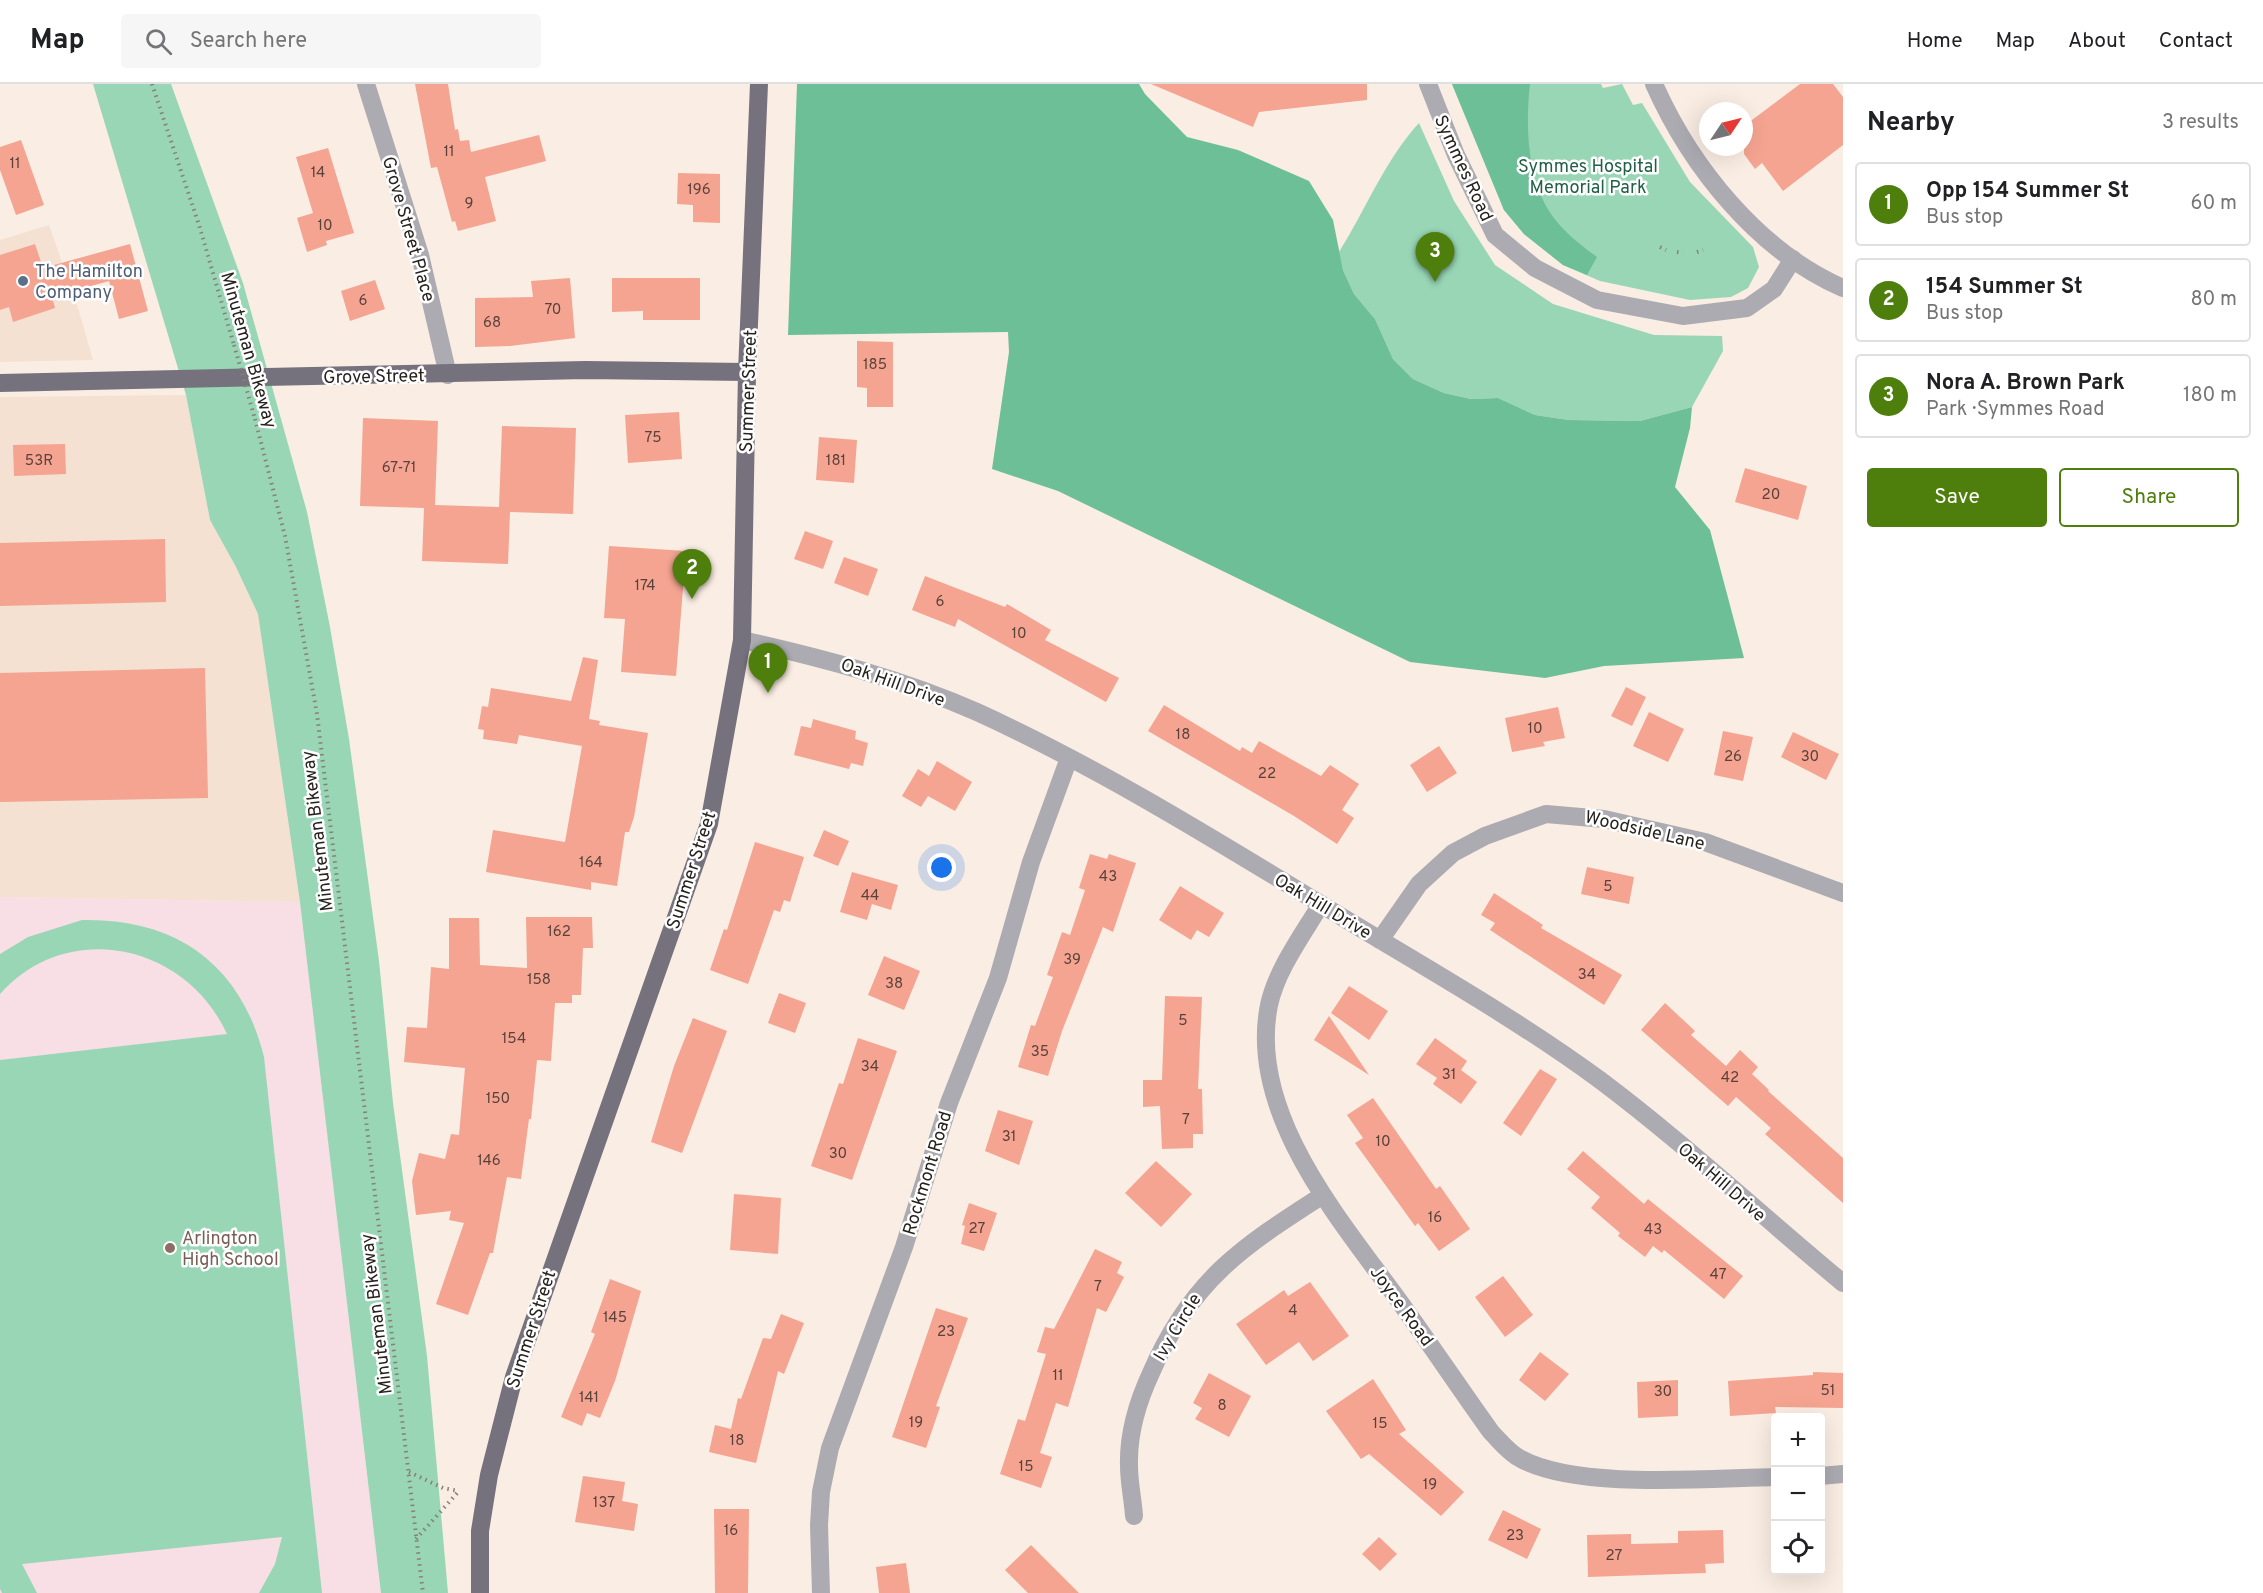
<!DOCTYPE html>
<meta charset="utf-8">
<style>
body{margin:0;font-family:Overpass,sans-serif;background:#f6f6f6;color:#202124}
.controls{position:absolute;right:18px;bottom:18px;display:grid;overflow:hidden;border-radius:6px;box-shadow:0 6px 24px #0002}
.controls button{width:54px;height:54px;display:grid;place-items:center;padding:0;border:0;border-bottom:2px solid #e0e0e0;background:#fff;color:#202124;font:30px sans-serif}
.compass{position:absolute;left:1699px;top:18px;width:54px;height:54px;border-radius:50%;background:#fff;box-shadow:0 6px 24px #0002;rotate:55deg}
.you{position:absolute;left:942px;top:784px;width:21px;height:21px;margin:-15px;border:4px solid #fff;border-radius:50%;background:#1a73e8;box-shadow:0 0 0 9px #1a73e833}
.badge{display:grid;place-items:center;width:39px;height:39px;border-radius:50%;background:#4e7e0c;color:#fff;font-size:20px;font-weight:700}
.pin{position:absolute;translate:-50% -50px;filter:drop-shadow(0 2px 3px #0008)}
.pin::after{content:'';position:absolute;top:32px;width:21px;height:18px;background:inherit;clip-path:polygon(0 0,100% 0,50% 100%)}
.list{margin:0;padding:0;list-style:none}
h2{display:flex;justify-content:space-between;align-items:center;height:78px;margin:0;padding:0 24px;font-size:26px}
h2 small{font-size:20px;font-weight:400;color:#757577}
.list li{display:grid;grid-template-columns:39px 1fr auto;gap:18px;align-items:center;box-sizing:border-box;height:84px;margin:0 12px 12px;padding:0 12px;border:2px solid #e0e0e0;border-radius:6px}
.list b{display:block;font-size:22px;white-space:nowrap}
.list p{margin:0;font-size:20px;white-space:nowrap;color:#757577}
.list em{font-size:20px;font-style:normal;color:#757577}
.actions{display:flex;gap:12px;padding:18px 24px}
.actions a{flex:1;padding:14px 0;border:2px solid #4e7e0c;border-radius:6px;text-align:center;font-size:21px;color:#4e7e0c}
.actions .main{background:#4e7e0c;color:#fff}
.icon{flex:none;width:33px;height:33px;fill:none;stroke:currentColor;stroke-width:2;stroke-linecap:round;stroke-linejoin:round}
.map{position:relative;flex:none;width:1843px;height:1509px;overflow:hidden}
header{display:flex;align-items:center;gap:36px;box-sizing:border-box;height:84px;padding:0 30px;background:#fff;border-bottom:2px solid #e0e0e0}
header strong{font-size:28px}
nav{display:flex;gap:33px;margin-inline-start:auto;font-size:21px}
.search{width:420px;height:54px;background:#f6f6f6;display:flex;align-items:center;gap:15px;box-sizing:border-box;padding:0 21px;border-radius:6px;color:#757577;font-size:22px}
main{display:flex}
aside{flex:1;background:#fff}
.map>svg:first-child{display:block}
.built{fill:#f4e1d2}
.education{fill:#f8dee5}
.green{fill:#98d6b6}
.forest{fill:#6dbf98}
.building{fill:#f4a491}
.lines{fill:none;stroke-linecap:round;stroke-linejoin:round}
.path{stroke:#89807a;stroke-width:4;stroke-dasharray:1.5 4.5;stroke-linecap:butt}
.minor{stroke:#acabb1;stroke-width:18}
.major{stroke:#75727d;stroke-width:18}
.path-bridge{stroke:#89807a;stroke-width:4;stroke-dasharray:1.5 4.5;stroke-linecap:butt}
.service-dot{fill:#5c6f8a;stroke:#fff;stroke-width:2}
.education-dot{fill:#8d6e63;stroke:#fff;stroke-width:2}
.labels{text-anchor:middle;stroke-width:5;stroke-linejoin:round;paint-order:stroke}
.number-label{font-size:15px;fill:#5a423b}
.park-label{font-size:18px;fill:#226045;stroke:#fff}
.street-label{font-size:18px;fill:#27221e;stroke:#fff}
.service-label{font-size:18px;fill:#4e5e75;stroke:#fff;text-anchor:start}
.education-label{font-size:18px;fill:#785e54;stroke:#fff;text-anchor:start}
</style>
<header>
<strong>Map</strong>
<div class="search"><svg class="icon" aria-label="search" viewBox="0 0 24 24"><circle cx="10" cy="10" r="6"/><path d="M15 15l6 6"/></svg>Search here</div>
<nav><a>Home</a><a>Map</a><a>About</a><a>Contact</a></nav>
</header>
<main>
<div class="map">
<svg width="1843" height="1509" viewBox="0 0 1843 1509">
<rect width="100%" height="100%" fill="#faede3"/>
<!-- built -->
<path class="built" d="M 49,141 L 79,227 L 93,276 L 0,278 L 0,156 Z
M 186,311 L 210,436 L 236,483 L 258,530 L 300,818 L 0,813 L 0,313 Z"/>
<!-- education -->
<path class="education" d="M 0,813 L 300,818 L 381,1509 L 0,1509 Z"/>
<!-- green -->
<path class="green" d="M 93,0 L 171,0 L 243,199 L 307,428 L 330,543 L 349,655 L 379,877 L 393,1019 L 427,1272 L 448,1509 L 381,1509 L 300,818 L 258,530 L 236,483 L 210,436 L 186,311 Z
M 1452,0 L 1601,0 L 1603,4 L 1622,0 L 1633,21 L 1642,19 L 1690,98 L 1753,163 L 1759,183 L 1748,204 L 1731,213 L 1690,216 L 1600,197 L 1563,181 L 1524,150 L 1504,126 Z
M 1419,39 L 1454,117 L 1495,181 L 1553,220 L 1654,251 L 1722,252 L 1723,267 L 1692,323 L 1640,337 L 1569,336 L 1535,331 L 1498,314 L 1471,315 L 1444,309 L 1413,295 L 1393,275 L 1375,235 L 1354,210 L 1343,186 L 1339,168 C 1366,125 1385,76 1419,39 Z
M 82,836 C 176,834 241,880 264,973 L 322,1509 L 259,1509 L 275,1480 L 282,1453 L 22,1480 L 37,1509 L 2,1509 L 0,1505 L 0,976 L 227,950 C 186,860 68,834 0,910 L 0,870 L 28,853 Z"/>
<!-- forest -->
<path class="forest" d="M 797,0 L 1139,0 L 1145,10 L 1187,53 L 1238,66 L 1309,97 L 1333,136 L 1343,186 L 1354,210 L 1375,235 L 1393,275 L 1413,295 L 1444,309 L 1471,315 L 1498,314 L 1535,331 L 1569,336 L 1640,337 L 1692,323 L 1690,344 L 1675,403 L 1710,446 L 1744,574 L 1604,582 L 1545,594 L 1410,578 L 1058,407 L 992,385 L 1009,268 L 1008,248 L 788,251 Z
M 1452,0 L 1530,0 C 1525,44 1527,104 1558,139 C 1569,152 1583,163 1597,173 L 1587,191 L 1563,181 L 1524,150 L 1504,126 Z"/>
<!-- building -->
<path class="building" d="M 415,0 L 448,0 L 455,46 L 458,45 L 460,57 L 469,56 L 471,68 L 539,51 L 546,77 L 485,93 L 496,137 L 458,147 L 455,137 L 452,138 L 437,83 L 431,84 Z
M 1151,0 L 1367,0 L 1367,16 L 1259,28 L 1253,43 Z
M 1800,0 L 1833,0 L 1843,13 L 1843,61 L 1783,107 L 1762,79 L 1755,85 L 1744,70 L 1744,42 Z
M 21,56 L 44,121 L 16,131 L 0,86 L 0,63 Z
M 328,64 L 354,149 L 326,157 L 327,161 L 307,168 L 297,134 L 313,129 L 296,73 Z
M 678,89 L 720,90 L 720,139 L 693,138 L 693,121 L 677,120 Z
M 35,160 L 43,184 L 130,160 L 148,227 L 119,235 L 109,197 L 52,213 L 55,224 L 13,238 L 9,223 L 0,226 L 0,171 Z
M 570,194 L 575,254 L 510,262 L 475,263 L 475,214 L 533,213 L 531,197 Z
M 612,194 L 700,194 L 700,236 L 643,236 L 643,227 L 612,228 Z
M 375,196 L 385,225 L 350,237 L 341,207 Z
M 857,257 L 893,258 L 893,323 L 867,323 L 867,304 L 857,303 Z
M 679,328 L 682,375 L 628,379 L 625,331 Z
M 363,334 L 438,337 L 435,421 L 499,423 L 502,342 L 576,344 L 573,430 L 510,428 L 508,480 L 422,477 L 424,424 L 360,422 Z
M 819,353 L 857,356 L 854,399 L 816,396 Z
M 65,360 L 66,390 L 14,392 L 13,361 Z
M 1745,384 L 1807,402 L 1798,436 L 1735,418 Z
M 805,447 L 833,457 L 823,485 L 794,475 Z
M 165,455 L 166,518 L 0,522 L 0,459 Z
M 609,462 L 686,467 L 676,592 L 621,588 L 625,535 L 604,534 Z
M 844,473 L 878,485 L 868,512 L 834,499 Z
M 925,492 L 1005,523 L 1007,520 L 1051,546 L 1045,556 L 1119,594 L 1106,618 L 958,535 L 955,543 L 912,526 Z
M 583,573 L 598,576 L 589,635 L 600,637 L 599,641 L 648,649 L 634,733 L 629,748 L 625,748 L 617,802 L 591,798 L 591,806 L 486,788 L 493,746 L 565,758 L 582,662 L 519,651 L 517,660 L 483,655 L 484,646 L 478,645 L 482,622 L 488,623 L 491,604 L 571,617 Z
M 205,584 L 208,714 L 0,718 L 0,589 Z
M 1626,603 L 1646,613 L 1632,642 L 1611,632 Z
M 1164,621 L 1240,667 L 1242,663 L 1252,669 L 1259,657 L 1321,692 L 1330,681 L 1359,700 L 1342,726 L 1354,734 L 1337,760 L 1294,732 L 1148,647 Z
M 1558,623 L 1565,654 L 1543,658 L 1545,662 L 1512,668 L 1505,634 Z
M 1649,628 L 1684,645 L 1668,678 L 1633,662 Z
M 813,635 L 856,647 L 855,655 L 868,659 L 863,682 L 851,679 L 849,685 L 794,671 L 801,642 L 811,644 Z
M 1723,647 L 1753,653 L 1743,697 L 1714,691 Z
M 1793,648 L 1839,670 L 1826,696 L 1781,673 Z
M 1439,662 L 1457,689 L 1427,708 L 1410,681 Z
M 937,677 L 972,698 L 955,727 L 928,712 L 921,723 L 902,712 L 918,685 L 929,692 Z
M 824,746 L 849,757 L 838,782 L 813,772 Z
M 755,758 L 804,773 L 790,818 L 784,816 L 780,828 L 774,826 L 748,900 L 710,886 L 724,845 L 727,846 Z
M 1090,770 L 1107,775 L 1109,770 L 1136,779 L 1113,848 L 1103,843 L 1062,947 L 1048,992 L 1018,983 L 1031,941 L 1035,942 L 1053,893 L 1047,891 L 1062,848 L 1070,851 L 1085,806 L 1079,804 Z
M 1587,783 L 1634,793 L 1629,820 L 1581,810 Z
M 852,788 L 898,801 L 891,826 L 872,820 L 867,836 L 840,828 Z
M 1180,802 L 1224,829 L 1209,853 L 1197,846 L 1191,856 L 1159,836 Z
M 1494,809 L 1543,841 L 1541,844 L 1622,891 L 1604,921 L 1490,846 L 1495,839 L 1481,831 Z
M 526,833 L 592,833 L 593,864 L 583,864 L 581,911 L 572,911 L 572,919 L 555,919 L 551,977 L 537,976 L 531,1035 L 529,1035 L 521,1095 L 507,1093 L 493,1169 L 490,1169 L 468,1231 L 436,1220 L 464,1139 L 449,1136 L 451,1127 L 416,1131 L 412,1097 L 419,1069 L 445,1075 L 451,1050 L 459,1051 L 465,984 L 404,978 L 407,943 L 427,944 L 431,883 L 449,885 L 449,834 L 479,834 L 480,881 L 527,884 Z
M 884,872 L 920,887 L 904,926 L 868,911 Z
M 1349,902 L 1388,927 L 1369,956 L 1331,929 Z
M 779,909 L 806,919 L 795,949 L 768,939 Z
M 1165,912 L 1202,913 L 1198,1005 L 1202,1005 L 1203,1050 L 1193,1050 L 1193,1064 L 1162,1065 L 1160,1022 L 1143,1023 L 1143,996 L 1162,996 Z
M 1665,919 L 1695,947 L 1691,951 L 1726,982 L 1740,966 L 1758,983 L 1752,990 L 1769,1006 L 1768,1007 L 1843,1074 L 1843,1119 L 1765,1050 L 1771,1044 L 1736,1013 L 1728,1022 L 1641,946 Z
M 1329,932 L 1369,991 L 1314,956 Z
M 693,934 L 727,947 L 682,1069 L 651,1058 L 674,982 Z
M 858,954 L 897,967 L 852,1096 L 811,1082 L 839,999 L 843,1000 Z
M 1435,954 L 1467,977 L 1461,986 L 1477,998 L 1461,1020 L 1433,1000 L 1437,994 L 1416,980 Z
M 1540,985 L 1557,995 L 1521,1052 L 1503,1039 Z
M 1373,1014 L 1436,1105 L 1440,1102 L 1470,1145 L 1439,1167 L 1418,1139 L 1415,1142 L 1355,1059 L 1363,1054 L 1347,1031 Z
M 998,1026 L 1033,1037 L 1019,1081 L 985,1067 Z
M 1583,1067 L 1644,1120 L 1648,1115 L 1743,1192 L 1724,1215 L 1664,1166 L 1662,1169 L 1653,1162 L 1645,1173 L 1618,1152 L 1620,1149 L 1591,1124 L 1600,1113 L 1567,1085 Z
M 1156,1077 L 1192,1110 L 1161,1143 L 1125,1109 Z
M 734,1110 L 781,1114 L 778,1170 L 730,1166 Z
M 969,1119 L 997,1129 L 984,1167 L 961,1160 L 965,1142 L 962,1141 Z
M 1095,1165 L 1122,1178 L 1117,1189 L 1124,1193 L 1106,1228 L 1097,1224 L 1068,1323 L 1056,1319 L 1040,1369 L 1052,1373 L 1041,1404 L 1000,1390 L 1018,1335 L 1025,1337 L 1046,1270 L 1037,1268 L 1045,1243 L 1054,1245 Z
M 1503,1192 L 1533,1231 L 1505,1253 L 1475,1213 Z
M 610,1195 L 641,1207 L 615,1297 L 600,1334 L 587,1329 L 582,1342 L 561,1333 L 595,1250 L 591,1248 Z
M 1310,1198 L 1349,1252 L 1313,1277 L 1299,1258 L 1266,1281 L 1236,1240 L 1284,1206 L 1288,1212 Z
M 936,1224 L 968,1234 L 936,1322 L 940,1323 L 926,1364 L 892,1353 Z
M 781,1230 L 804,1239 L 784,1290 L 778,1287 L 756,1379 L 709,1368 L 715,1341 L 731,1345 L 738,1314 L 741,1315 L 763,1254 L 771,1255 Z
M 1540,1268 L 1569,1290 L 1545,1317 L 1519,1296 Z
M 1813,1288 L 1843,1289 L 1843,1324 L 1775,1323 L 1776,1329 L 1730,1332 L 1728,1297 L 1813,1291 Z
M 1209,1289 L 1251,1312 L 1229,1353 L 1195,1335 L 1202,1324 L 1193,1319 Z
M 1373,1295 L 1406,1346 L 1399,1350 L 1464,1408 L 1441,1432 L 1369,1370 L 1361,1375 L 1326,1327 Z
M 1678,1296 L 1678,1332 L 1638,1334 L 1637,1298 Z
M 583,1392 L 625,1398 L 622,1417 L 638,1420 L 634,1447 L 575,1438 Z
M 714,1425 L 749,1425 L 748,1509 L 715,1509 Z
M 1503,1426 L 1541,1445 L 1527,1475 L 1488,1456 Z
M 1723,1446 L 1724,1479 L 1705,1480 L 1706,1489 L 1588,1493 L 1587,1451 L 1631,1450 L 1631,1460 L 1678,1459 L 1678,1447 Z
M 1379,1453 L 1397,1470 L 1380,1487 L 1362,1470 Z
M 1031,1461 L 1079,1509 L 1028,1509 L 1005,1486 Z
M 906,1479 L 910,1509 L 879,1509 L 876,1483 Z"/>
<g class="lines">
<!-- path -->
<path class="path" d="M 152,0 L 199,141 L 234,261
M 1660,163 L 1666,166
M 1677,168 L 1683,169
M 1697,168 L 1703,166
M 255,335 L 285,452 L 317,630 L 423,1509
M 409,1388 L 443,1404 L 459,1407
M 416,1455 L 459,1407"/>
<!-- minor -->
<path class="minor" d="M 366,0 L 420,171 L 448,291
M 1428,0 L 1456,71 L 1495,151 L 1535,184 L 1597,216 L 1683,232 L 1747,224 L 1774,205 L 1793,175
M 1654,0 C 1691,83 1758,167 1843,204
M 742,556 C 822,574 902,595 977,628 C 1102,685 1220,759 1337,830 C 1426,884 1517,935 1600,996 C 1684,1059 1762,1132 1843,1199
M 1321,820 C 1302,852 1277,885 1269,921 C 1247,1031 1343,1139 1402,1221 C 1432,1263 1461,1306 1491,1348 C 1500,1357 1509,1369 1521,1375 C 1578,1406 1709,1394 1776,1393
M 1380,856 L 1419,800 L 1453,769 L 1485,752 L 1546,730 L 1604,735 L 1705,758 L 1843,809
M 1820,1392 L 1843,1390
M 1134,1432 C 1133,1416 1129,1399 1129,1382 C 1128,1350 1138,1317 1151,1289 C 1191,1196 1242,1163 1323,1111
M 821,1509 L 819,1441 L 821,1408 L 830,1364 L 904,1163 L 949,1019 L 998,894 L 1031,778 L 1069,674"/>
<!-- major -->
<path class="major" d="M 0,299 L 585,286 L 747,288
M 480,1509 L 480,1447 L 489,1391 L 514,1293 L 709,740 L 742,556 L 747,288 L 759,0"/>
<!-- path-bridge -->
<path class="path-bridge" d="M 234,261 L 255,335"/>
</g>
<!-- markers -->
<circle class="service-dot" cx="23" cy="197" r="6"/>
<circle class="education-dot" cx="170" cy="1164" r="6"/>
<g class="labels">
<!-- number labels -->
<g class="number-label">
<text x="449" y="72">11</text>
<text x="15" y="84">11</text>
<text x="318" y="93">14</text>
<text x="699" y="110">196</text>
<text x="469" y="124">9</text>
<text x="325" y="146">10</text>
<text x="363" y="221">6</text>
<text x="553" y="230">70</text>
<text x="492" y="243">68</text>
<text x="875" y="285">185</text>
<text x="653" y="358">75</text>
<text x="39" y="381">53R</text>
<text x="836" y="381">181</text>
<text x="399" y="388">67-71</text>
<text x="1771" y="415">20</text>
<text x="645" y="506">174</text>
<text x="940" y="522">6</text>
<text x="1019" y="554">10</text>
<text x="1535" y="649">10</text>
<text x="1183" y="655">18</text>
<text x="1733" y="677">26</text>
<text x="1810" y="677">30</text>
<text x="1267" y="694">22</text>
<text x="591" y="783">164</text>
<text x="1108" y="797">43</text>
<text x="1608" y="807">5</text>
<text x="870" y="816">44</text>
<text x="559" y="852">162</text>
<text x="1072" y="880">39</text>
<text x="1587" y="895">34</text>
<text x="539" y="900">158</text>
<text x="894" y="904">38</text>
<text x="1183" y="941">5</text>
<text x="514" y="959">154</text>
<text x="1040" y="972">35</text>
<text x="870" y="987">34</text>
<text x="1449" y="995">31</text>
<text x="1730" y="998">42</text>
<text x="498" y="1019">150</text>
<text x="1186" y="1040">7</text>
<text x="1009" y="1057">31</text>
<text x="1383" y="1062">10</text>
<text x="838" y="1074">30</text>
<text x="489" y="1081">146</text>
<text x="1435" y="1138">16</text>
<text x="977" y="1149">27</text>
<text x="1653" y="1150">43</text>
<text x="1718" y="1195">47</text>
<text x="1098" y="1207">7</text>
<text x="1293" y="1231">4</text>
<text x="615" y="1238">145</text>
<text x="946" y="1252">23</text>
<text x="1058" y="1296">11</text>
<text x="1828" y="1311">51</text>
<text x="1663" y="1312">30</text>
<text x="589" y="1318">141</text>
<text x="1222" y="1326">8</text>
<text x="916" y="1343">19</text>
<text x="1380" y="1344">15</text>
<text x="737" y="1361">18</text>
<text x="1026" y="1387">15</text>
<text x="1430" y="1405">19</text>
<text x="604" y="1423">137</text>
<text x="731" y="1451">16</text>
<text x="1515" y="1456">23</text>
<text x="1614" y="1476">27</text>
</g>
<!-- park labels -->
<g class="park-label">
<text x="1588" y="88">Symmes Hospital<tspan x="1588" dy="21">Memorial Park</tspan></text>
</g>
<!-- street labels -->
<g class="street-label">
<text transform="translate(1464 84) rotate(65)" y="6">Symmes Road</text>
<text transform="translate(409 145) rotate(74)" y="6">Grove Street Place</text>
<text transform="translate(249 266) rotate(74)" y="6">Minuteman Bikeway</text>
<text transform="translate(374 292) rotate(-1)" y="6">Grove Street</text>
<text transform="translate(748 307) rotate(-88)" y="6">Summer Street</text>
<text transform="translate(893 598) rotate(20)" y="6">Oak Hill Drive</text>
<text transform="translate(1645 746) rotate(13)" y="6">Woodside Lane</text>
<text transform="translate(317 747) rotate(-97)" y="6">Minuteman Bikeway</text>
<text transform="translate(691 786) rotate(-72)" y="6">Summer Street</text>
<text transform="translate(1323 822) rotate(31)" y="6">Oak Hill Drive</text>
<text transform="translate(927 1089) rotate(-73)" y="6">Rockmont Road</text>
<text transform="translate(1722 1098) rotate(41)" y="6">Oak Hill Drive</text>
<text transform="translate(1402 1222) rotate(54)" y="6">Joyce Road</text>
<text transform="translate(376 1230) rotate(-97)" y="6">Minuteman Bikeway</text>
<text transform="translate(1177 1243) rotate(-59)" y="6">Ivy Circle</text>
<text transform="translate(531 1245) rotate(-72)" y="6">Summer Street</text>
</g>
<!-- service labels -->
<g class="service-label">
<text x="35" y="193">The Hamilton<tspan x="35" dy="21">Company</tspan></text>
</g>
<!-- education labels -->
<g class="education-label">
<text x="182" y="1160">Arlington<tspan x="182" dy="21">High School</tspan></text>
</g>
</g>
</svg>
<div class="controls">
<button>+</button>
<button>−</button>
<button><svg class="icon" aria-label="locate" viewBox="0 0 24 24"><circle cx="12" cy="12" r="6"/><path d="M12 2v4M12 18v4M2 12h4M18 12h4"/></svg></button>
</div>
<svg class="compass" viewBox="-18 -18 36 36"><path d="M0-13l5 13h-10z" fill="#e53935"/><path d="M0 13l5-13h-10z" fill="#757577"/></svg>
<div class="you"></div>
<div class="pin badge" style="left:768px;top:609px">1</div>
<div class="pin badge" style="left:692px;top:515px">2</div>
<div class="pin badge" style="left:1435px;top:198px">3</div>
</div>
<aside>
<h2>Nearby<small>3 results</small></h2>
<ul class="list">
<li><span class="badge">1</span><div><b>Opp 154 Summer St</b><p>Bus stop</p></div><em>60 m</em></li>
<li><span class="badge">2</span><div><b>154 Summer St</b><p>Bus stop</p></div><em>80 m</em></li>
<li><span class="badge">3</span><div><b>Nora A. Brown Park</b><p>Park · Symmes Road</p></div><em>180 m</em></li>
</ul>
<div class="actions"><a class="main">Save</a><a>Share</a></div>
</aside>
</main>
